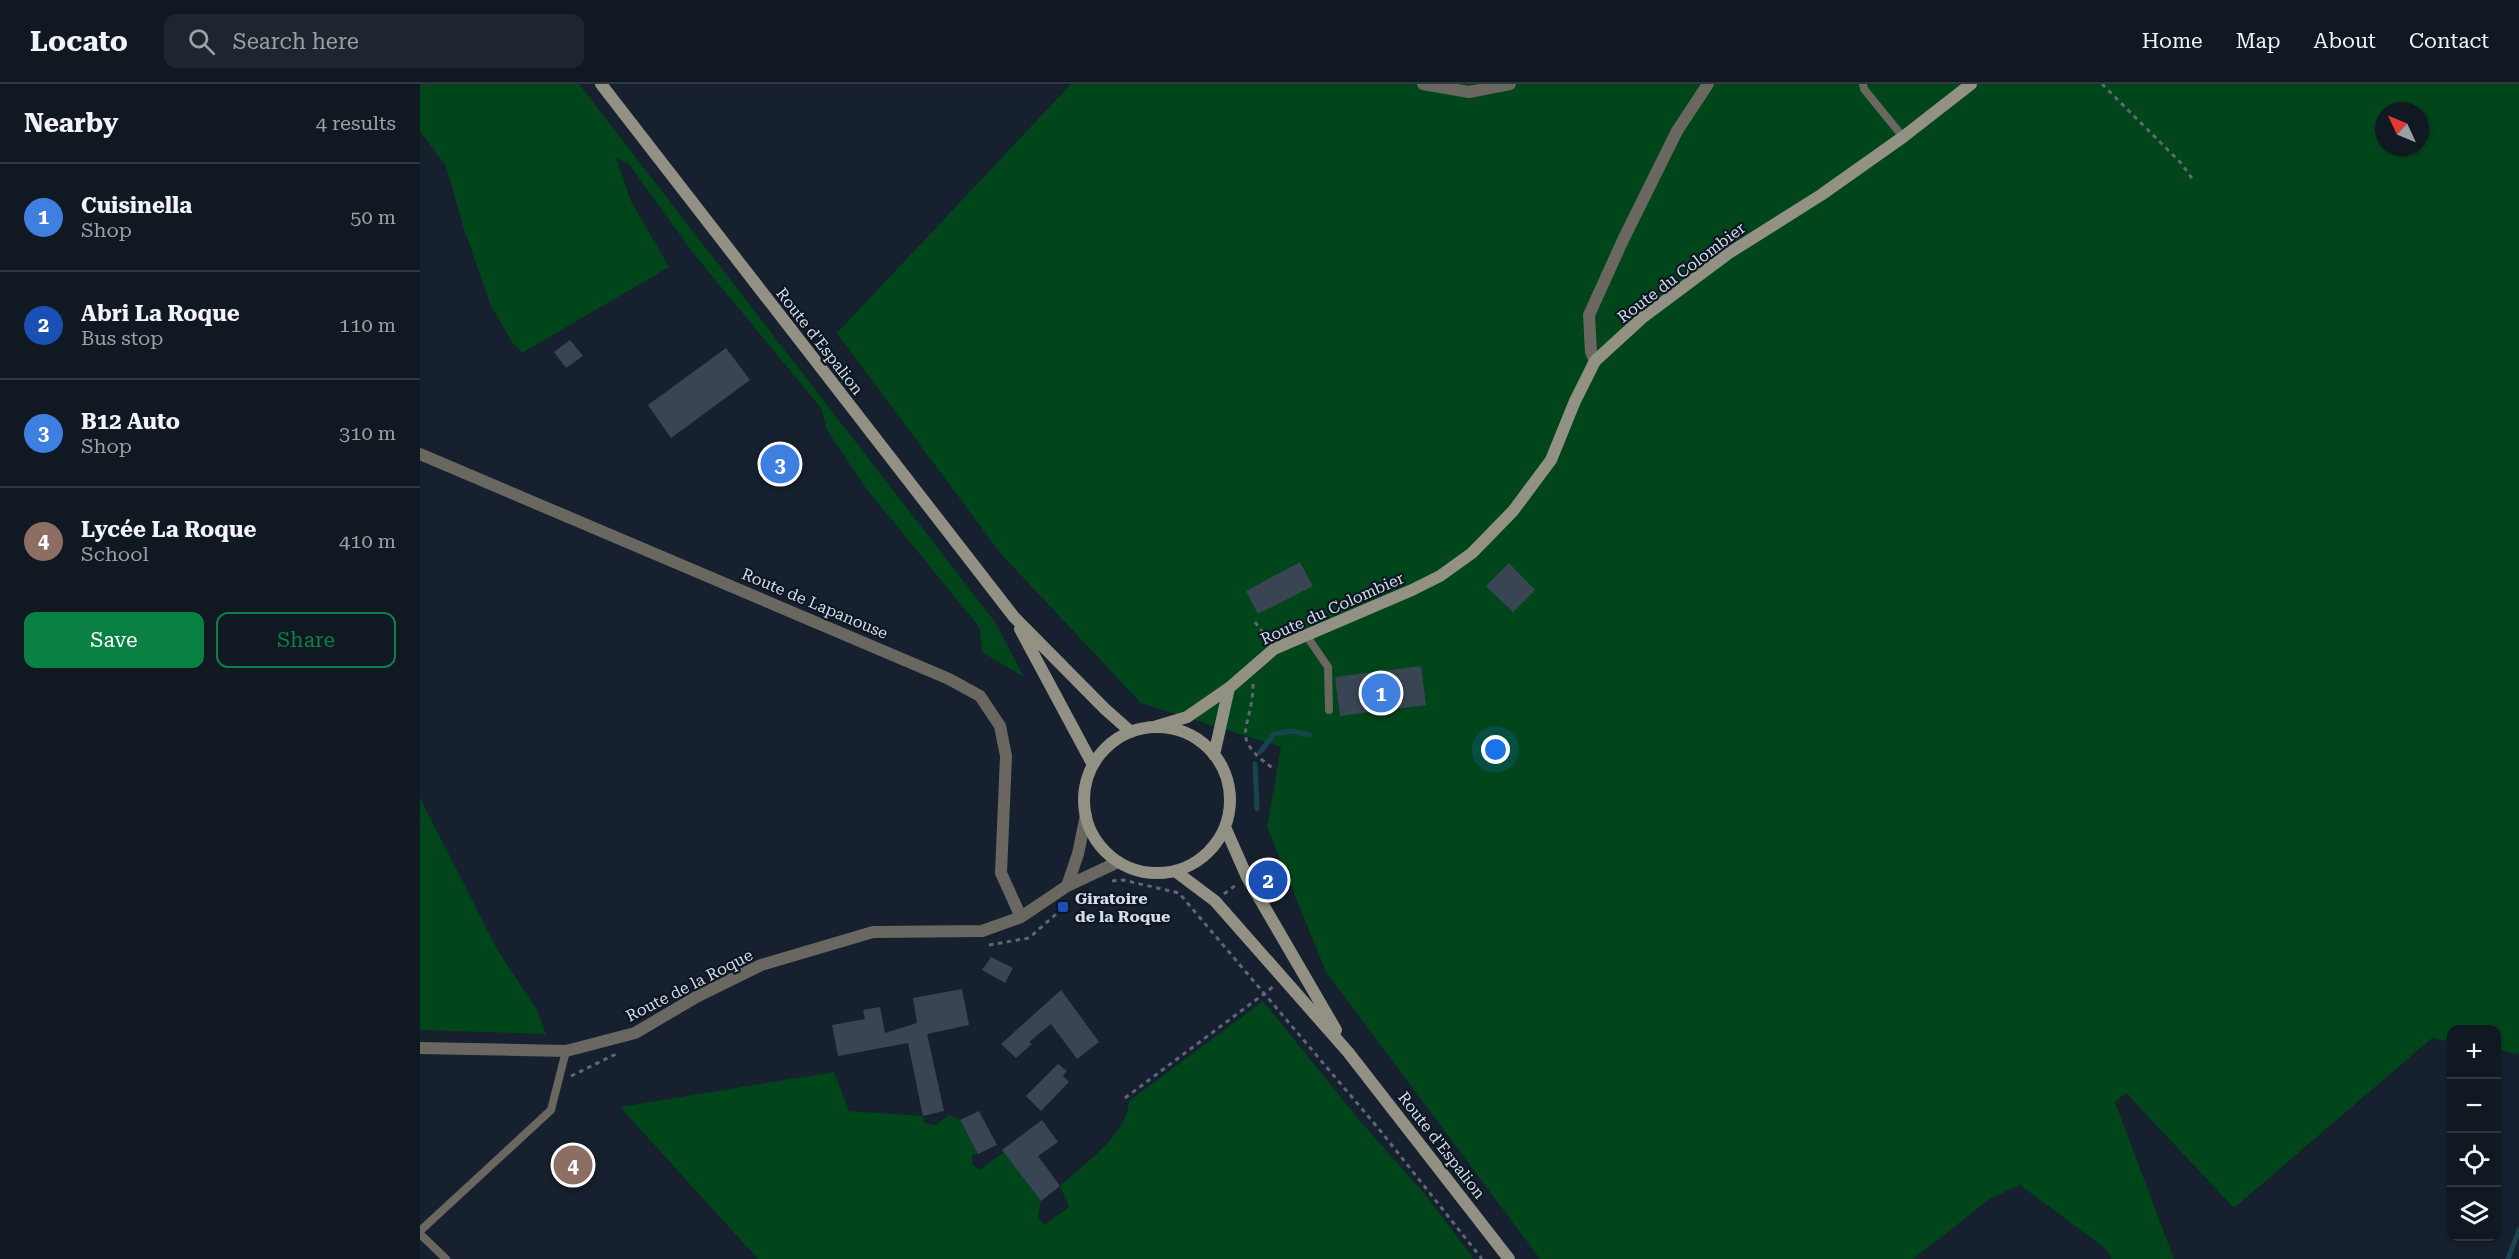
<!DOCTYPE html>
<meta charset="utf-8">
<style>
body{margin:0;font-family:"Roboto Serif",serif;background:#1e252f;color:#f1f3f6}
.controls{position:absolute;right:18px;bottom:18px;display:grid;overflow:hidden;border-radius:12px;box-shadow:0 2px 4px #0004}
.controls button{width:54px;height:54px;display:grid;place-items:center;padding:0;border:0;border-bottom:2px solid #303740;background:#101822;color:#f1f3f6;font:30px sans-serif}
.compass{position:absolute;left:1955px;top:18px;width:54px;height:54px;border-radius:50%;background:#101822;box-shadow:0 2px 4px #0004;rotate:314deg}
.you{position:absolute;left:1076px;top:666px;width:21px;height:21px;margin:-15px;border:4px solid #fff;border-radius:50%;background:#1a73e8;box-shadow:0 0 0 9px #1a73e833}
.badge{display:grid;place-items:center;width:39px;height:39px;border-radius:50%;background:#0b8043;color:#fff;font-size:20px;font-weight:700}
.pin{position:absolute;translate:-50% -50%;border:3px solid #fff;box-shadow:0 2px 6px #0006}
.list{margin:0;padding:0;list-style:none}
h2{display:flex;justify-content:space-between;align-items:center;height:78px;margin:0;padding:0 24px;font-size:26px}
h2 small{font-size:20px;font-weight:400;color:#9ca0a5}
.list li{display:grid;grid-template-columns:39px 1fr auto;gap:18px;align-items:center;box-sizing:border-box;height:108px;padding:0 24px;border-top:2px solid #303740}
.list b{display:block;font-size:22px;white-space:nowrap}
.list p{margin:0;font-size:20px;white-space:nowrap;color:#9ca0a5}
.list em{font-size:20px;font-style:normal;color:#9ca0a5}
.actions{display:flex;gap:12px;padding:18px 24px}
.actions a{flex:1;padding:14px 0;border:2px solid #0b8043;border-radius:12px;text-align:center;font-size:21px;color:#0b8043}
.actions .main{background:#0b8043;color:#fff}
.icon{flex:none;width:33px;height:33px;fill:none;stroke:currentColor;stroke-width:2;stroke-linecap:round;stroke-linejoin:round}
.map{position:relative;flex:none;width:2099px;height:1175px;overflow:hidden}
header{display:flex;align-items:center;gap:36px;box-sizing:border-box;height:84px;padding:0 30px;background:#101822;border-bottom:2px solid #303740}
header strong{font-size:28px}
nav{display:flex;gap:33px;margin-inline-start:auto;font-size:21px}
.search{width:420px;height:54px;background:#1e252f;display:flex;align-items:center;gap:15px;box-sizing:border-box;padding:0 21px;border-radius:12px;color:#9ca0a5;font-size:22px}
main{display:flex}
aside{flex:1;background:#101822}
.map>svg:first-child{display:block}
.green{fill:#01451a;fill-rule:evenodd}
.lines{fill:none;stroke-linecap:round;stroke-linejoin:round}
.stream{stroke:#17444e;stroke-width:5}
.building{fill:#3a4554}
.path{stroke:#5f6774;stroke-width:3;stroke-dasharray:4.5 4.5;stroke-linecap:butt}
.lane{stroke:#69675f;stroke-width:8}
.street{stroke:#69675f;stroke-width:12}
.secondary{stroke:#939183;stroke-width:12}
.transit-dot{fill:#1a4fb4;stroke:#0d1724;stroke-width:2}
.labels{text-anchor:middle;stroke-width:4.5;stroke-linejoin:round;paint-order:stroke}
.street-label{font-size:16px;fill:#d6dde7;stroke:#0d1724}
.poi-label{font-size:16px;font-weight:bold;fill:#d6dde7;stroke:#0d1724;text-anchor:start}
</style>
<header>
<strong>Locato</strong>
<div class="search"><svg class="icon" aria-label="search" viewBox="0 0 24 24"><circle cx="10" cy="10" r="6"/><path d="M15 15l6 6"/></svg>Search here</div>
<nav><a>Home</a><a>Map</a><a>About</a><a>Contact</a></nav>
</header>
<main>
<aside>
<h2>Nearby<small>4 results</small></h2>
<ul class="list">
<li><span class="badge" style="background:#3f7fe0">1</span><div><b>Cuisinella</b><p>Shop</p></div><em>50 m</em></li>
<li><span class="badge" style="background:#1a4fb4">2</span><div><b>Abri La Roque</b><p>Bus stop</p></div><em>110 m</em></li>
<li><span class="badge" style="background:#3f7fe0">3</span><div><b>B12 Auto</b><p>Shop</p></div><em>310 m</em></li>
<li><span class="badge" style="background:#8d6e63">4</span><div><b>Lycée La Roque</b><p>School</p></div><em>410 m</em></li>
</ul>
<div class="actions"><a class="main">Save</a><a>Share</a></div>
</aside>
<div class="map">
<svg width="2099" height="1175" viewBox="0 0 2099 1175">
<rect width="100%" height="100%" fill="#16202e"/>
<!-- green -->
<path class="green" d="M 0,0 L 159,0 L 575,538 L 604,593 L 562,568 L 560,544 L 445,403 L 407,346 L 401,324 L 273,169 L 209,80 L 196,74 L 211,117 L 249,183 L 102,269 L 92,258 L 71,222 L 43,142 L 26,82 L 0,47 Z
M 651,0 L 2099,0 L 2099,970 L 2077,966 L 2076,946 L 2032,946 L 2031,958 L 2012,954 L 1814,1124 L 1706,1009 L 1695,1018 L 1754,1175 L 1692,1175 L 1686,1165 L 1600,1101 L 1571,1114 L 1493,1175 L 1120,1175 L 906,888 L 847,743 L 861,663 L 721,619 L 581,470 L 417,249 ZM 1964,27 L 2000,27 L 2000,63 L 1964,63 Z
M 0,714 L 77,865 L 117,926 L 126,950 L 0,946 Z
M 843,917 L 941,1038 L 1008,1114 L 1054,1175 L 338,1175 L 200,1023 L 414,988 L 429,1027 L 503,1032 L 505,1039 L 516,1041 L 529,1031 L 540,1036 L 558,1070 L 552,1071 L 552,1080 L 559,1086 L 584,1068 L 621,1117 L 618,1133 L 624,1141 L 649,1123 L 640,1102 C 664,1079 707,1052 709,1017 Z"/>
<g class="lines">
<!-- stream -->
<path class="stream" d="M 840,668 L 854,650 L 872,647 L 890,651
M 835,680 L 837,725
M 2088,1175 L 2099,1146"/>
</g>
<!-- building -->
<path class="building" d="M 150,256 L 163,272 L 146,284 L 134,268 Z
M 306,264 L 330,296 L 251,354 L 228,321 Z
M 880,478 L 893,502 L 838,530 L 826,507 Z
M 1089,479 L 1115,506 L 1093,528 L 1066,502 Z
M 1001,582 L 1006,621 L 920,632 L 915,593 Z
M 571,873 L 593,884 L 585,899 L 562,886 Z
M 542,905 L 549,941 L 507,950 L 524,1027 L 503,1032 L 488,959 L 418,972 L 412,941 L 445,935 L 443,926 L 460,923 L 465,949 L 497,939 L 493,914 Z
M 641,906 L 679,958 L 657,975 L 631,940 L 609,958 L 612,960 L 596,974 L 581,960 Z
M 638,980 L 647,987 L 643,992 L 649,998 L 621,1027 L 606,1012 Z
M 559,1027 L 577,1061 L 558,1070 L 540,1036 Z
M 622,1036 L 638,1058 L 618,1072 L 640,1102 L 621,1117 L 582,1066 Z"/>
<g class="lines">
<!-- path -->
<path class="path" d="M 1682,0 L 1761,79 L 1773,96
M 835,538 L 847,554
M 833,600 C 833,646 806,651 854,685
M 692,797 L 703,796 L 759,809 L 959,1045 L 1062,1175
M 804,810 L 816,801
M 569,861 L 609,854 L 643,824
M 151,992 L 196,970
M 705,1014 L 853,903"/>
<!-- lane -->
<path class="lane" d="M 1443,0 L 1444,5 L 1483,53
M 886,551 L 908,583 L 909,626
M 0,1147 L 131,1026 L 146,967
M 0,1150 L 26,1175"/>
<!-- street -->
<path class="street" d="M 1003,0 L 1049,8 L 1090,0
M 1175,277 L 1171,268 L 1169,231 L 1203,156 L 1257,47 L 1288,0
M 0,370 L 529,595 L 560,612 L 580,642 L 586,672 L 581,789 L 601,833
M 647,802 L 658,770 L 666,731
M 0,964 L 146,967 L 215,949 L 278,912 L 341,881 L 453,848 L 562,847 L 601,833 L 647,802 L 698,778"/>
<!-- secondary -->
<path class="secondary" d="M 181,0 L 594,533 L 685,625 L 711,648
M 600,545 L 673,681
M 734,643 L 767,633 L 809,604 L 854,565 L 992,506 L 1020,492 L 1052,469 L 1093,427 L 1131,376 L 1155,317 L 1175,277 L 1222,234 L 1309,169 L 1401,111 L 1483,53 L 1551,0
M664 716a73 73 0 1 1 146 0a73 73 0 1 1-146 0Z
M 794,671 L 809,604
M 805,743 L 827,793 L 916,946
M 755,787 L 795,817 L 928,968 L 1089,1175"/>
</g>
<!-- markers -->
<rect class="transit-dot" x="637" y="817" width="12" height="12" rx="3"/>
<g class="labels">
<!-- street labels -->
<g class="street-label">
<text transform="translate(1261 188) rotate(-37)" y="6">Route du Colombier</text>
<text transform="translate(400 257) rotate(52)" y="6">Route d'Espalion</text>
<text transform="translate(395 519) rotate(23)" y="6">Route de Lapanouse</text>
<text transform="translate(912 524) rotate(-24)" y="6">Route du Colombier</text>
<text transform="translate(269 901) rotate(-27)" y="6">Route de la Roque</text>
<text transform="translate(1022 1061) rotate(52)" y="6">Route d'Espalion</text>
</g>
<!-- poi labels -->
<g class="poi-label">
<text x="655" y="820">Giratoire<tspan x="655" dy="18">de la Roque</tspan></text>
</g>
</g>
</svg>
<div class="controls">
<button>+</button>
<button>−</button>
<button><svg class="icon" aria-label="locate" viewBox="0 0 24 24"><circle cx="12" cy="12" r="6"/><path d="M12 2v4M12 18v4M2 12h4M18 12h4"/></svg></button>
<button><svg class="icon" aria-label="layers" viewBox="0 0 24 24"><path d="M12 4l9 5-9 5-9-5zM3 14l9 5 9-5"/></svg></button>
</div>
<svg class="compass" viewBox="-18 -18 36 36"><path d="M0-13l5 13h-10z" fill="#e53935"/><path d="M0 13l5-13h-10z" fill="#9ca0a5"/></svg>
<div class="you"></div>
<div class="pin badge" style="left:961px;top:609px;background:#3f7fe0">1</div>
<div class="pin badge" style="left:848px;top:796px;background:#1a4fb4">2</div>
<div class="pin badge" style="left:360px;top:380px;background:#3f7fe0">3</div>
<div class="pin badge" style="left:153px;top:1081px;background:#8d6e63">4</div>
</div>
</main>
